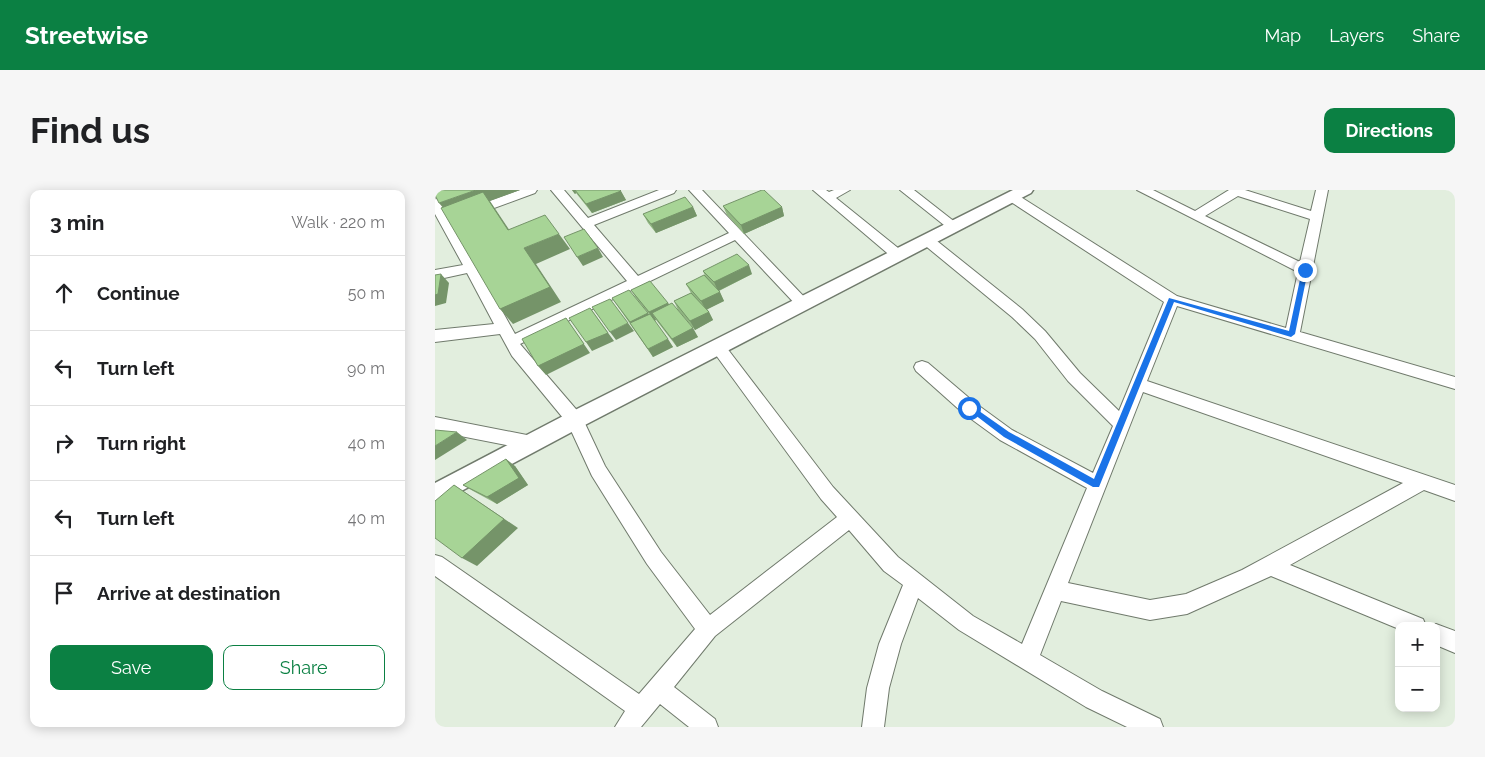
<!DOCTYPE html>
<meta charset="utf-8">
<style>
body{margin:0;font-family:Raleway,sans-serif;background:#f6f6f6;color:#202124}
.controls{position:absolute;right:15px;bottom:15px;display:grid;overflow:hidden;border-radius:10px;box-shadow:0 2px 12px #0003}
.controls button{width:45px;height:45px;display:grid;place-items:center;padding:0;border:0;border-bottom:1px solid #e0e0e0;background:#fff;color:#202124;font:25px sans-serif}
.stop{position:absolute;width:15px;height:15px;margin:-11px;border:4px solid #1a73e8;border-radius:50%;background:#fff}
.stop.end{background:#1a73e8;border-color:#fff;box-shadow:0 1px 5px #0008}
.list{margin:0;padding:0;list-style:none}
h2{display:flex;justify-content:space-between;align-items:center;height:65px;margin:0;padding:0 20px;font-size:21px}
h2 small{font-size:16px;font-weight:400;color:#757577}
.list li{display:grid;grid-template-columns:32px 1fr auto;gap:15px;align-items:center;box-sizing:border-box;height:75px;padding:0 20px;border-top:1px solid #e0e0e0}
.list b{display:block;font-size:19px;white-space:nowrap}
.list em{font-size:16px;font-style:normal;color:#757577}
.actions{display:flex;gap:10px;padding:15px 20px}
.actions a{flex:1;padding:11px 0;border:1px solid #0b8043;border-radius:10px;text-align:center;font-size:18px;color:#0b8043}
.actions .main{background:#0b8043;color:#fff}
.icon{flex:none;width:28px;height:28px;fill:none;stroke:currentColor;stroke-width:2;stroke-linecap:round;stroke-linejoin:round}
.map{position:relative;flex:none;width:1020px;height:537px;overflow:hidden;border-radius:10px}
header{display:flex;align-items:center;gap:30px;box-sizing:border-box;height:70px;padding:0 25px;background:#0b8043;color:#fff}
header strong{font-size:24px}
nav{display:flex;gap:28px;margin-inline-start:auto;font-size:18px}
.intro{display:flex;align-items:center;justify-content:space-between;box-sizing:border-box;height:120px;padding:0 30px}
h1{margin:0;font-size:35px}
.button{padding:12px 22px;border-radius:10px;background:#0b8043;color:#fff;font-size:18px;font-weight:700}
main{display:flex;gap:30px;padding:0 30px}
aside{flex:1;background:#fff;border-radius:10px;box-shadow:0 2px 12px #0003}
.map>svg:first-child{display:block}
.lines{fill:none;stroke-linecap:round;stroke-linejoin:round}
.minor-casing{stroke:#707a6c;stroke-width:2}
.tertiary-casing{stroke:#707a6c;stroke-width:3}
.minor{fill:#fff;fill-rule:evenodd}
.tertiary{fill:#fff;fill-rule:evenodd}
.wall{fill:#90b681}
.shaded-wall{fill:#759469}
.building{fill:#a7d496;stroke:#759469}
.route{fill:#1a73e8}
</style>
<header>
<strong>Streetwise</strong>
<nav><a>Map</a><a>Layers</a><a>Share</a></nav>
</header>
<div class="intro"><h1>Find us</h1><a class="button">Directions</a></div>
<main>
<aside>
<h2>3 min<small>Walk · 220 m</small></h2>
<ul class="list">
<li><svg class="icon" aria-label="ahead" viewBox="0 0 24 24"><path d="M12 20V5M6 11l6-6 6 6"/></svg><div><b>Continue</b></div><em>50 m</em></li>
<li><svg class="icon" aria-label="left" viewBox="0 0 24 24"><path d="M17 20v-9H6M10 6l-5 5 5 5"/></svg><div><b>Turn left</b></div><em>90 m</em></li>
<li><svg class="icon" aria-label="right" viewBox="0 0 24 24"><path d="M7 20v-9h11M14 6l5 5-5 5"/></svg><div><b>Turn right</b></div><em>40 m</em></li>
<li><svg class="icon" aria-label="left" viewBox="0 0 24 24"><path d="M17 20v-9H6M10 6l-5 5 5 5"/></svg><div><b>Turn left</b></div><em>40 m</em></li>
<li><svg class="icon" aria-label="arrive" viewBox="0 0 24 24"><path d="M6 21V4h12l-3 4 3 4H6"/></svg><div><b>Arrive at destination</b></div></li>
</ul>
<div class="actions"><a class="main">Save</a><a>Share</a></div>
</aside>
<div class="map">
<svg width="1020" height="537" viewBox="0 0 1020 537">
<rect width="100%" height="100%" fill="#e2eede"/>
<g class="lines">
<!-- minor casing -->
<g class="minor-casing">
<path id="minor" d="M 85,0 L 102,0 L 100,3 L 40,25 L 32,25 L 30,22 L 32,19 Z
M 116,0 L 129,0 L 153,28 L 224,0 L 241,0 L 239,3 L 159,35 L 203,86 L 294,43 L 254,0 L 267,0 L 375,113 L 373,117 L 363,117 L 300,50 L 85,154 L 146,225 L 170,276 L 226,362 L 275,425 L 402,327 L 386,309 L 278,161 L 275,157 L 278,153 L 283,151 L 288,153 L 398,297 L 463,367 L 538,426 L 587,454 L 652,298 L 565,250 L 528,223 L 481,181 L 479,177 L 481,173 L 487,171 L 493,173 L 540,213 L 577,240 L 658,283 L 678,236 L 633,191 L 600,149 L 577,127 L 487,53 L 485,50 L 487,47 L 497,47 L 587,119 L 610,141 L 645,183 L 684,221 L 729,112 L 573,10 L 571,7 L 573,4 L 581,4 L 742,106 L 851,138 L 863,82 L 702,0 L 718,0 L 760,21 L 794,0 L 810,0 L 876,21 L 881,0 L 893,0 L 865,142 L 1020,187 L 1020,199 L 742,116 L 712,191 L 1020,295 L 1020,311 L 989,300 L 855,375 L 988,429 L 991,436 L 964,436 L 964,439 L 836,386 L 752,424 L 715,430 L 626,411 L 605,465 L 667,501 L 725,529 L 728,537 L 692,537 L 651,517 L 524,440 L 483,408 L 466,454 L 454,498 L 449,537 L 427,537 L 432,498 L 444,454 L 468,395 L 449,381 L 414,340 L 280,446 L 239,497 L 280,529 L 283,537 L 254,537 L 225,514 L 206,537 L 180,537 L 190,521 L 0,386 L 0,365 L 7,367 L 204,504 L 260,439 L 212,374 L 157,286 L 133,234 L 77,166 L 65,144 L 0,152 L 0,140 L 59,134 L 32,83 L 0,90 L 0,80 L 28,75 L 0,24 L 0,8 L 6,12 L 80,144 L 192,91 ZM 803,6 L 875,29 L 865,72 L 770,26 ZM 708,202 L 968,293 L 807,380 L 751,404 L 715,410 L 633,393 Z
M 378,0 L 391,0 L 394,2 L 399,0 L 415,0 L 401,8 L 468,62 L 470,65 L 468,68 L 458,68 Z
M 465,0 L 479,0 L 525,36 L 519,40 L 514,39 Z
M 0,227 L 97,246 L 103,248 L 106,253 L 103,258 L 97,260 L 0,241 Z
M 1001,434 L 1020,441 L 1020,463 L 1001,455 L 1001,436 L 996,436 Z"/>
</g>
<!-- tertiary casing -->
<g class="tertiary-casing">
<path id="tertiary" d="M 578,0 L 598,0 L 596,3 L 148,236 L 0,315 L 0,293 L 132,224 Z"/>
</g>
<!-- minor -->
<use href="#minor" class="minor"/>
<!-- tertiary -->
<use href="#tertiary" class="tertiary"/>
</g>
<!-- wall -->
<path class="wall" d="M 137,0 L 185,0 L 191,10 L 157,23 L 141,3 L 140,4 Z
M 288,16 L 347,17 L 349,26 L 309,44 L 292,25 Z
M 258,17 L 262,26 L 221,43 L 213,33 L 208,24 Z
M 268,81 L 317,84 L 284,101 L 289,111 L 272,119 L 274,122 L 278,130 L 260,140 L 243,120 L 239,111 L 256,103 L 251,94 L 270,86 Z
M 196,100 L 233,113 L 263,147 L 242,157 L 221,130 L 219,131 L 238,157 L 218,167 L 177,108 L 214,124 L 201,108 Z
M 80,276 L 93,295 L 62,314 L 38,301 L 28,295 Z"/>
<!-- shaded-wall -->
<path class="shaded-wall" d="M 41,0 L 85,0 L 55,11 L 85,56 L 15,26 L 4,13 Z
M 137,0 L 140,0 L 141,3 L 140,4 Z
M 186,1 L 191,10 L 157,23 L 151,14 Z
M 258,17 L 262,26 L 221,43 L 216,34 Z
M 347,17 L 349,26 L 309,44 L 306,35 Z
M 124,44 L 135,59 L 101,74 L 126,112 L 78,134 L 65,119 L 89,58 Z
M 163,58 L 168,67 L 148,76 L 142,67 Z
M 314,75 L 317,84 L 283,101 L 279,92 Z
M 6,84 L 14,93 L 11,113 L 0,116 L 0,105 Z
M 285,102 L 289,111 L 271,120 L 266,111 Z
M 233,113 L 238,121 L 217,123 L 221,130 L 219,131 L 214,122 Z
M 155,118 L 179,151 L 157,161 L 151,152 Z
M 274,122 L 278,130 L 260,140 L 255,131 Z
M 213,123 L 218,132 L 200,140 L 195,132 Z
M 131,128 L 155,163 L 111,185 L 103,176 Z
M 193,133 L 199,141 L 181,150 L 175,142 Z
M 258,138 L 263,147 L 242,157 L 237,149 Z
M 233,149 L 238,157 L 218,167 L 213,159 Z
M 22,242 L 32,250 L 0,270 L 0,256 Z
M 71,269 L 80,276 L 93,295 L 62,314 L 52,307 Z
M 19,295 L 83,338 L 42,376 L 27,368 Z"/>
<!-- building -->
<path class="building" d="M 0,0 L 41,0 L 4,13 L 0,5 Z
M 140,0 L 185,0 L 186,1 L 151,14 Z
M 327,0 L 329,0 L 347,17 L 306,35 L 288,16 Z
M 48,2 L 73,40 L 110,25 L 124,44 L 89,58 L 115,97 L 65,119 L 6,18 Z
M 250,7 L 258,17 L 216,34 L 208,24 Z
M 149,39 L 163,58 L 142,67 L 129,47 Z
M 302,64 L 314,75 L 279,92 L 268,81 Z
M 6,84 L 3,104 L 0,105 L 0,85 Z
M 269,85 L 285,102 L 266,111 L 251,94 Z
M 215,91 L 233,113 L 214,122 L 196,100 Z
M 194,100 L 213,123 L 195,132 L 177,108 Z
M 256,103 L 274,122 L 255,131 L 239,111 Z
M 175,109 L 193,133 L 175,142 L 157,117 Z
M 237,113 L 258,138 L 237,149 L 217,123 Z
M 155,118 L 173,143 L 151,152 L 134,128 Z
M 215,124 L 233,149 L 213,159 L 195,133 Z
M 131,128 L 149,154 L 103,176 L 87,149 Z
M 0,240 L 22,242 L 0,256 Z
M 71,269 L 84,288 L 52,307 L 28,295 Z
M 19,295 L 69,329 L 27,368 L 0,348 L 0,311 Z"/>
<!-- route -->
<path class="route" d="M 870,77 L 873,80 L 860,144 L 856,147 L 739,112 L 664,297 L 658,297 L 569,247 L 531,218 L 532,216 L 537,216 L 574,242 L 659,289 L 734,108 L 854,141 L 867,80 Z"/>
</svg>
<div class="controls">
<button>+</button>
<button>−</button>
</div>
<div class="stop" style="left:534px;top:218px"></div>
<div class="stop end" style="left:870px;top:80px"></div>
</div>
</main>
